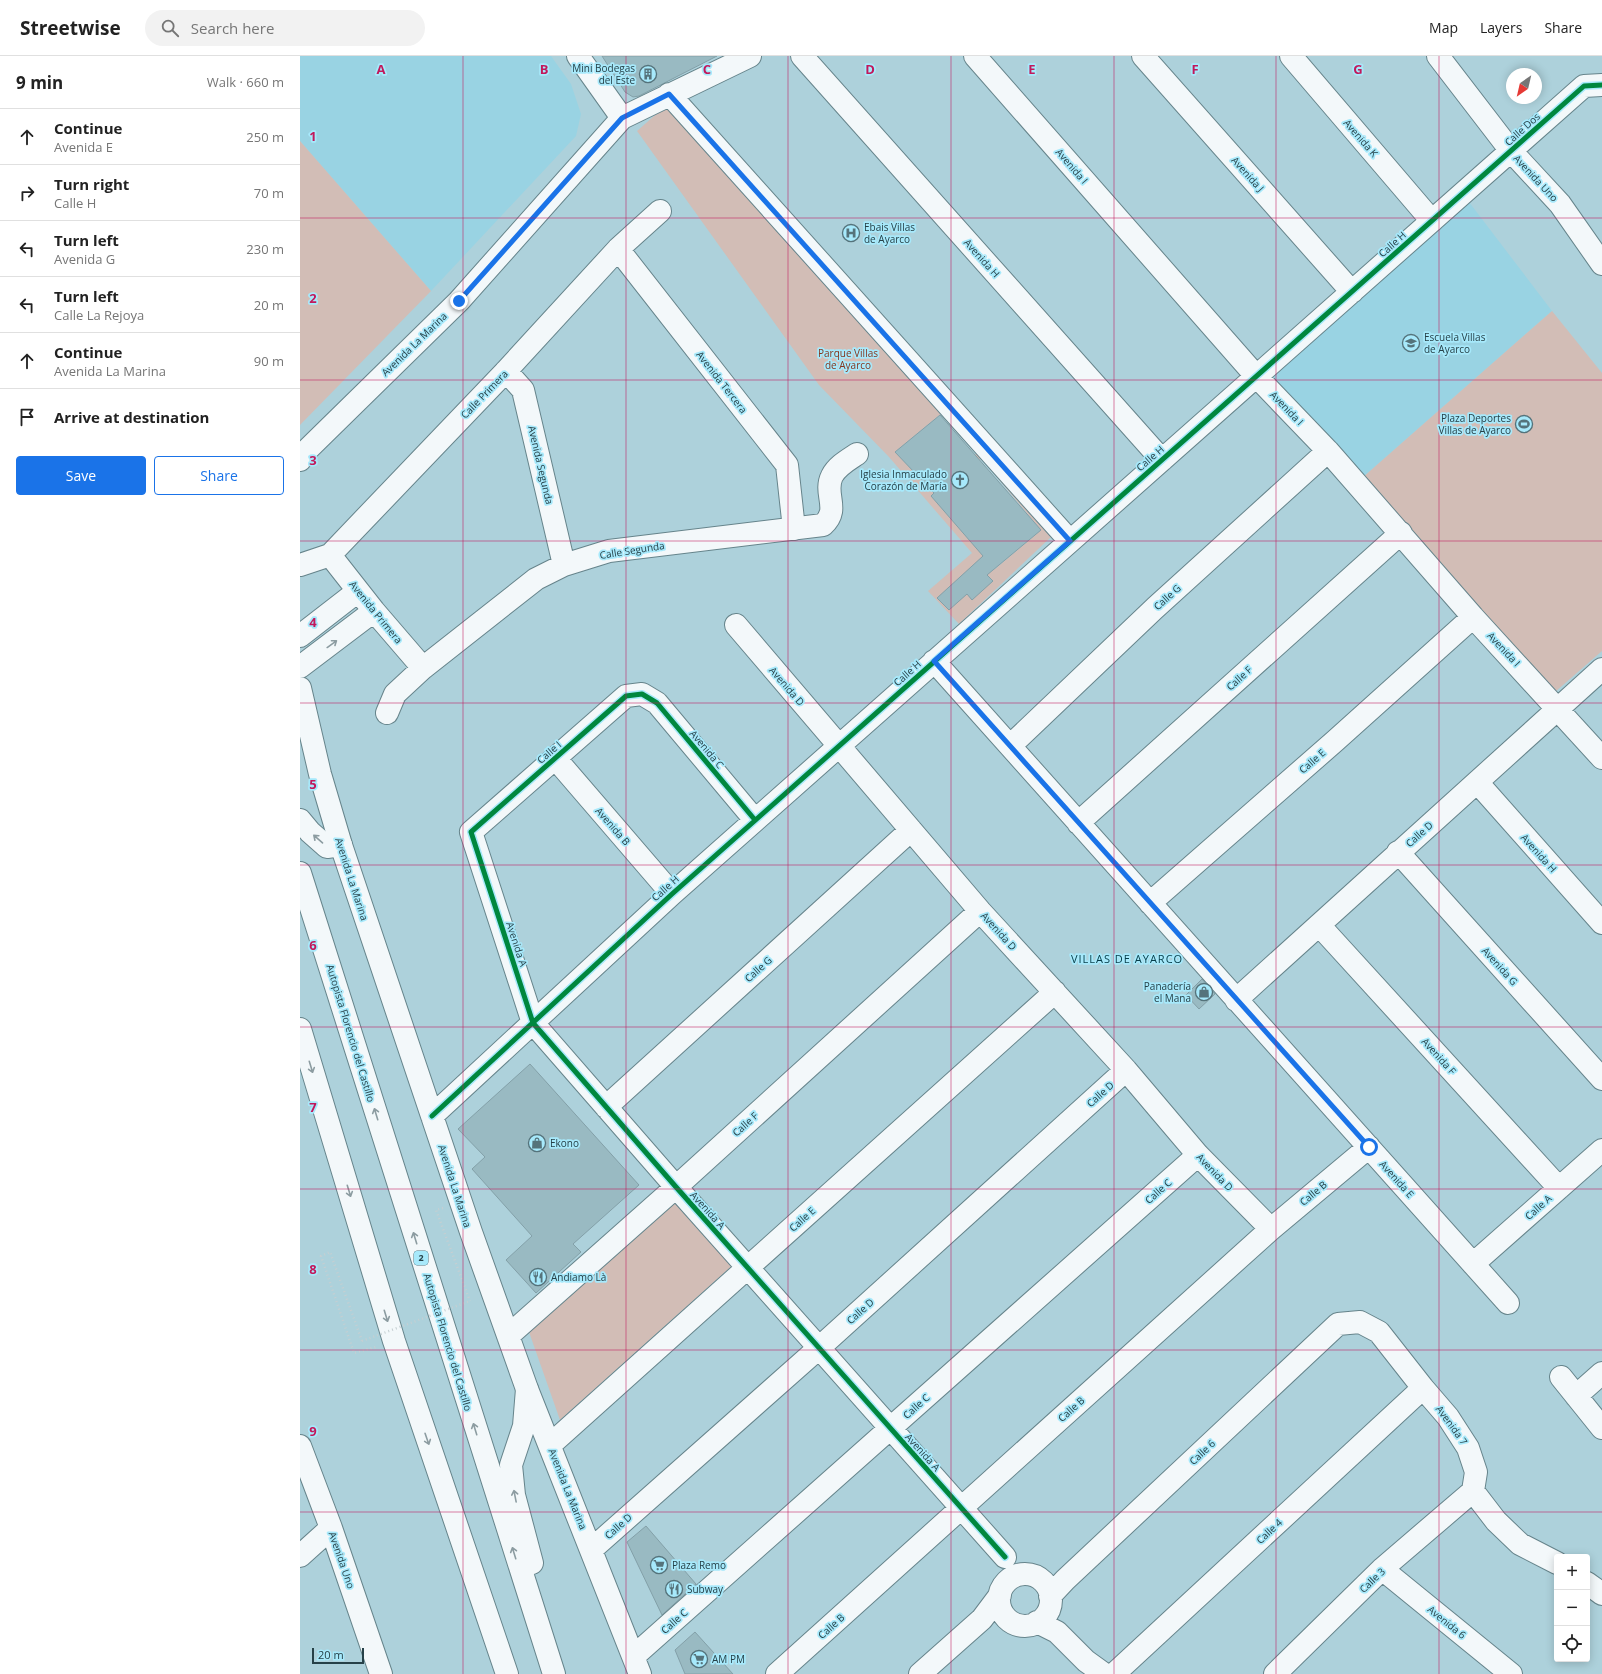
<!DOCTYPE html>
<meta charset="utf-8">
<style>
body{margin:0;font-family:"Open Sans",sans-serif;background:#f2f2f2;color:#222}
.controls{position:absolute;right:12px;bottom:12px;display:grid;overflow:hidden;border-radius:4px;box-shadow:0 2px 10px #0003}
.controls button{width:36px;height:36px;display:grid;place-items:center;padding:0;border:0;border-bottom:1px solid #e0e0e0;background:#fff;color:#222;font:20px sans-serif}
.compass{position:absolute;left:1206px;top:12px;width:36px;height:36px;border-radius:50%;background:#fff;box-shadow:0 2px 10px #0003;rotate:214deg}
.scale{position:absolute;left:12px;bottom:10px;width:52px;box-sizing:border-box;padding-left:4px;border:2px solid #264148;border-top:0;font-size:11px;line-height:14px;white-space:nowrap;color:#264148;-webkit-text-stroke:3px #a7e9fb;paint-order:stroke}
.stop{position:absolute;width:12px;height:12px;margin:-9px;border:3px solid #1a73e8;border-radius:50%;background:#fff}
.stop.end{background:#1a73e8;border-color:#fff;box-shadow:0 1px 4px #0008}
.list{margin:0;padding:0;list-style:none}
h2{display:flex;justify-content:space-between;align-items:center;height:52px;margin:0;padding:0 16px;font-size:17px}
h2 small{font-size:13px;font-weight:400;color:#767676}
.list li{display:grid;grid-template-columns:26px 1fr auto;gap:12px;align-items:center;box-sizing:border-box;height:56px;padding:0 16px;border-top:1px solid #e0e0e0}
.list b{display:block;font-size:15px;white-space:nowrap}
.list p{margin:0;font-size:13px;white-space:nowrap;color:#767676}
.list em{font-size:13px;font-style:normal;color:#767676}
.actions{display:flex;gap:8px;padding:12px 16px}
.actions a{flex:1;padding:9px 0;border:1px solid #1a73e8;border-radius:4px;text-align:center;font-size:14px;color:#1a73e8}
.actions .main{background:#1a73e8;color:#fff}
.icon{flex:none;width:22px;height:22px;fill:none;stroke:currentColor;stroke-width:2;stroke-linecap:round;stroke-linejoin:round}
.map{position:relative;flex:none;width:1302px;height:1618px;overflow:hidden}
header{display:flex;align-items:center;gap:24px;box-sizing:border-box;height:56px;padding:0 20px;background:#fff;border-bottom:1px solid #e0e0e0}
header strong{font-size:19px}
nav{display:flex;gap:22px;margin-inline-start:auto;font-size:14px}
.search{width:280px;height:36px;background:#f2f2f2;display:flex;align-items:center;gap:10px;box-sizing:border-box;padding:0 14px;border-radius:22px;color:#767676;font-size:15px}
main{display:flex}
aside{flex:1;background:#fff}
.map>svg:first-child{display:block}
.built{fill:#99d3e3}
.green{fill:#d2bdb6;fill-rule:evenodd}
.building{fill:#99bac2;stroke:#83a0a8}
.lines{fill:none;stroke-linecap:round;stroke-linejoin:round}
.minor-casing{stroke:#66848b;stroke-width:24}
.highway-casing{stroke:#66848b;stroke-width:24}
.path{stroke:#c5cfd2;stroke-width:2.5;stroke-dasharray:1 3;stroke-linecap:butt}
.minor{stroke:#f3f8fa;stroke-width:22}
.highway{stroke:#f3f8fa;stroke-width:22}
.path-bridge{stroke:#c5cfd2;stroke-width:2.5;stroke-dasharray:1 3;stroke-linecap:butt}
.cycleway-casing{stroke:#a7e9fb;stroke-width:8}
.cycleway{stroke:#00873e;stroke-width:5}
.oneway{stroke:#8c9ca1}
.route{stroke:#1a73e8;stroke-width:5}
.grid{fill:none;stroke:#c2185b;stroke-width:1;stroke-opacity:0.55}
.labels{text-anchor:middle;stroke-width:3.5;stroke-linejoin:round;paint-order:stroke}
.shield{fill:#a7e9fb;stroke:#4d737e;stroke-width:1}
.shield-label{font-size:9px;font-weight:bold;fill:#264148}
.poi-label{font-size:10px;fill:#264148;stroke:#a7e9fb;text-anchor:start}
.street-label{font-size:10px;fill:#264148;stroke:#a7e9fb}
.park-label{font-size:10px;fill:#85351d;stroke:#a7e9fb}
.neighbourhood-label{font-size:11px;letter-spacing:1px;fill:#063d49;stroke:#a7e9fb}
.grid-label{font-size:13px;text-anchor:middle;font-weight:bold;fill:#c2185b;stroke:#a7e9fb;stroke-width:3.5;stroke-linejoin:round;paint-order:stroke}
</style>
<header>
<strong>Streetwise</strong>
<div class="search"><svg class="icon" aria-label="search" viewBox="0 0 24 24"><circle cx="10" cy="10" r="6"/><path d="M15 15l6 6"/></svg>Search here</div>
<nav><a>Map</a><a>Layers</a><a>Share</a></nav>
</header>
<main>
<aside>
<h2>9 min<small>Walk · 660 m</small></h2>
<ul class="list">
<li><svg class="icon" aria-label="ahead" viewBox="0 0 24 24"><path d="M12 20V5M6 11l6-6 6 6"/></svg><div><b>Continue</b><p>Avenida E</p></div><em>250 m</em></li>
<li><svg class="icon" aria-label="right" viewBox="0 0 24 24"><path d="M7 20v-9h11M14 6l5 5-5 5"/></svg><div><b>Turn right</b><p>Calle H</p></div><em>70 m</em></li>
<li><svg class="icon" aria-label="left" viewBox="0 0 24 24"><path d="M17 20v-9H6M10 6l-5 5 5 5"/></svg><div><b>Turn left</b><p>Avenida G</p></div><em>230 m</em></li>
<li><svg class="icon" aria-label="left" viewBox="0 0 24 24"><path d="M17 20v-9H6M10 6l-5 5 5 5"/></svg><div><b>Turn left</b><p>Calle La Rejoya</p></div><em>20 m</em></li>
<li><svg class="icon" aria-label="ahead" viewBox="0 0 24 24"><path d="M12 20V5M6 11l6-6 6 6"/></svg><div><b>Continue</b><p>Avenida La Marina</p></div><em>90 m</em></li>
<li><svg class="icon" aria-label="arrive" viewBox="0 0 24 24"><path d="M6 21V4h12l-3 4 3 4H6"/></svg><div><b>Arrive at destination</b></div></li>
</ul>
<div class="actions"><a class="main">Save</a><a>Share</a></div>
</aside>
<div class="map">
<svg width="1302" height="1618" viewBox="0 0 1302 1618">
<rect width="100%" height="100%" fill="#add1db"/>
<!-- built -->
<path class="built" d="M 0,0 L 251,0 L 271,28 L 281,58 L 276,80 L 131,235 L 0,85 Z
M 1169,146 L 1252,255 L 1062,422 L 969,319 Z"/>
<!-- green -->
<path class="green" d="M 370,46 L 752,477 L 751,481 L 659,568 L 628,535 L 672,497 L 589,401 L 519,329 L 337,75 ZM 642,357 L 677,397 L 667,406 L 671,411 L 681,402 L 741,474 L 695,513 L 631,440 L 634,437 L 595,396 Z
M 0,85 L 131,235 L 0,369 Z
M 1252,255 L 1302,317 L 1302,595 L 1255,636 L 1062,422 Z
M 377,1145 L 433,1209 L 260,1364 L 229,1276 Z"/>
<!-- building -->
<path class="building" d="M 302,0 L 417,0 L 339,40 L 333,41 L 325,36 Z
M 640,359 L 741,474 L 687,519 L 693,525 L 672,544 L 667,538 L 649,554 L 637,542 L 683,500 L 631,440 L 634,437 L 595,396 Z
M 902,923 L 915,938 L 899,953 L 886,939 Z
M 230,1008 L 339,1129 L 273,1188 L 281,1196 L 236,1237 L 206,1204 L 232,1180 L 172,1113 L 185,1101 L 158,1073 Z
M 346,1470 L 396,1528 L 362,1559 L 327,1486 Z
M 395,1576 L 433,1618 L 385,1618 L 375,1594 Z"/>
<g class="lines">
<!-- minor casing -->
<g class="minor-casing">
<path id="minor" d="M 278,0 L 322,62
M 502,0 L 862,404
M 675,0 L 956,320 L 1028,395 L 1173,561 L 1302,702
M 843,0 L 1052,236
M 991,0 L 1132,165
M 1138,0 L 1211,95 L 1260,148 L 1302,208
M 369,38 L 770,485
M 318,193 L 487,409 L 494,473
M 206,315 L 223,334 L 264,509
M 0,404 L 7,394 L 159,245 L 322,62 L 450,0
M 30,499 L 74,555 L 123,612
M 0,509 L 30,499 L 206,315 L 318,193 L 360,155
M 436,569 L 680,855 L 826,1014 L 898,1099 L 971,1173
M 0,580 L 58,535
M 634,605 L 1208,1247
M 0,611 L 74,555
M 0,632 L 20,718 L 41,789 L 171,1176 L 227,1333 L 340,1618
M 87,657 L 95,638 L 123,612 L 236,523 L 264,509 L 309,495 L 523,469 C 541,453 523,438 532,420 C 537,410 548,404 557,398
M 710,690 L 855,552 L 1028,395
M 255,702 L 372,838
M 1177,726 L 1302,867
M 455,764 L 357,647 L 342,638 L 326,640 L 171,776 L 233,967 L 376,1131 L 705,1501
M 778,767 L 1101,477
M 1098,796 L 1302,1023
M 850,847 L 1035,685 L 1173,561
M 1019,869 L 1259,1132
M 936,944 L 1302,613
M 306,1051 L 611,774
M 132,1060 L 372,838 L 1284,30 L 1302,29
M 1173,1208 L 1302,1094
M 208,1280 L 376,1131 L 680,855
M 1261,1321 L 1302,1372
M 1276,1340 L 1302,1317
M 250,1389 L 755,936
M 0,1390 L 31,1472 L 81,1618
M 292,1493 L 520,1291 L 826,1014
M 0,1500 L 31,1472
M 1082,1513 L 1211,1618
M699 1544a26 26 0 1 1 52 0a26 26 0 1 1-52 0Z
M 1287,1527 L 1302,1538
M 750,1540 L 765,1524 L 1038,1268 L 1060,1266 L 1079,1276 L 1123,1332 L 1148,1361 L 1168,1392 L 1176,1416 L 1173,1435 L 1196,1465 L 1220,1488 L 1257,1507
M 737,1566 L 757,1576 L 786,1605 L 804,1618
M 334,1600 L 898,1099
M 477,1618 L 971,1173 L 1069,1091
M 620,1618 L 682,1563 L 700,1539
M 814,1618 L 1123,1332
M 975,1618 L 1082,1513 L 1173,1435"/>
</g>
<!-- highway casing -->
<g class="highway-casing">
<path id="highway" d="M 0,764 L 10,776 L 27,791 L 41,789
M 0,817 L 254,1618
M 0,973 L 94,1285 L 207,1618
M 227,1333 L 224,1370 L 211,1409 L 214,1439 L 232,1507"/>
</g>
<!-- path -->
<path class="path" d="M 143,1152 L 136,1154 L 170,1245
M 62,1285 L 30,1196 L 21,1200 L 54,1297 L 76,1291"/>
<!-- minor -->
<use href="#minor" class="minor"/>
<!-- highway -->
<use href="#highway" class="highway"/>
<!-- path-bridge -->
<path class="path-bridge" d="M 62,1285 L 170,1245"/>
<!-- cycleway casing -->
<g class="cycleway-casing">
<path id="cycleway" d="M 455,764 L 357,647 L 342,638 L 326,640 L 171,776 L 233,967 L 376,1131 L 705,1501
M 132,1060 L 372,838 L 1284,30 L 1302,29"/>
</g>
<!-- cycleway -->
<use href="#cycleway" class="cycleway"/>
</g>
<!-- one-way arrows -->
<defs><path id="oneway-shaft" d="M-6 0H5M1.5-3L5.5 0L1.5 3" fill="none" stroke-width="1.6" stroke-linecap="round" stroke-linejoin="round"/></defs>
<g class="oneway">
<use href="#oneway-shaft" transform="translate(32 588) rotate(-36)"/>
<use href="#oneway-shaft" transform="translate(18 783) rotate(-139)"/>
<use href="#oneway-shaft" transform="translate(11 1011) rotate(73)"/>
<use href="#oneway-shaft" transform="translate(76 1058) rotate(-107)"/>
<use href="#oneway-shaft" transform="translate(49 1135) rotate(73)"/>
<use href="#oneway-shaft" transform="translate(115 1182) rotate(-107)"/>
<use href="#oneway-shaft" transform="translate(86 1260) rotate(73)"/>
<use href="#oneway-shaft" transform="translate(175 1373) rotate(-107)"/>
<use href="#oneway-shaft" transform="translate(127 1383) rotate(71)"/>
<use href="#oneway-shaft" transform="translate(215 1440) rotate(-101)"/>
<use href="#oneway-shaft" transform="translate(214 1497) rotate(-107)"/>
</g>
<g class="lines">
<!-- route -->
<path class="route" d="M 159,245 L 322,62 L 369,38 L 770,485 L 634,605 L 1069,1091"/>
</g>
<!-- grid -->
<path class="grid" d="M 163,0 L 163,1618M 326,0 L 326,1618M 488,0 L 488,1618M 651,0 L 651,1618M 814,0 L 814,1618M 976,0 L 976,1618M 1139,0 L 1139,1618M 0,162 L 1302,162M 0,324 L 1302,324M 0,485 L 1302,485M 0,647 L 1302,647M 0,809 L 1302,809M 0,971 L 1302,971M 0,1133 L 1302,1133M 0,1294 L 1302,1294M 0,1456 L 1302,1456"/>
<!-- icons -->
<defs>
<g id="building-ring" transform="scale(0.9)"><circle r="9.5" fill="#a7e9fb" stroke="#55737b" stroke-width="1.5"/><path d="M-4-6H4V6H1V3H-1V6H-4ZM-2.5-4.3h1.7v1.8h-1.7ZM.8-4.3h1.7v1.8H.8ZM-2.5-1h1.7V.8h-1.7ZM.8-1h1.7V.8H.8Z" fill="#55737b"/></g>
<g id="hospital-ring" transform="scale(0.9)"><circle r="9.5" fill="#a7e9fb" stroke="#55737b" stroke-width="1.5"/><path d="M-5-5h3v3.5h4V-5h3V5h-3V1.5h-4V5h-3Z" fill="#55737b"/></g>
<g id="school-ring" transform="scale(0.9)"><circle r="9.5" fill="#a7e9fb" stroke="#55737b" stroke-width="1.5"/><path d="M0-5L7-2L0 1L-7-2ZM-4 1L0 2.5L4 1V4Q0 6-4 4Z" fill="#55737b"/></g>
<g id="stadium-ring" transform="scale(0.9)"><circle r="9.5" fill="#a7e9fb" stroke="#55737b" stroke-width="1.5"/><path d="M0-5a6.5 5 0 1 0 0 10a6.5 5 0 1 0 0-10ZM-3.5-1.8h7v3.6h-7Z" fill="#55737b"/></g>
<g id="church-ring" transform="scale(0.9)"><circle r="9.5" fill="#a7e9fb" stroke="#55737b" stroke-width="1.5"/><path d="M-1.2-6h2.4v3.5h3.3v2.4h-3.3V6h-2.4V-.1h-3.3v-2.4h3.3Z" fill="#55737b"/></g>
<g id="shop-ring" transform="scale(0.9)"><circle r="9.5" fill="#a7e9fb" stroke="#55737b" stroke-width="1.5"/><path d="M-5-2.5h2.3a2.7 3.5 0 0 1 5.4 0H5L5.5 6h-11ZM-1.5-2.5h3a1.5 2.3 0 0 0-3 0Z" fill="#55737b"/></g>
<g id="restaurant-ring" transform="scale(0.9)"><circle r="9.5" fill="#a7e9fb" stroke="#55737b" stroke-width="1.5"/><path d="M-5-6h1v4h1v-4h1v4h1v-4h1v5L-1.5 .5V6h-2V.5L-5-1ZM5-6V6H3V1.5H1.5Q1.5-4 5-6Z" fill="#55737b"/></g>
<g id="supermarket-ring" transform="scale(0.9)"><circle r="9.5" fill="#a7e9fb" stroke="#55737b" stroke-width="1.5"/><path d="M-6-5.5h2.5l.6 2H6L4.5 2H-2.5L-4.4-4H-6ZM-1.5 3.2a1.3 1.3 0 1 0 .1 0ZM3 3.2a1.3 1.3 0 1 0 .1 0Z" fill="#55737b"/></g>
</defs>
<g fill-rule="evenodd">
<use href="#building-ring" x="348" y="18"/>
<use href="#hospital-ring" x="551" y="177"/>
<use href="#school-ring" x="1111" y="287"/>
<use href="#stadium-ring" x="1224" y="368"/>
<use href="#church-ring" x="660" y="424"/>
<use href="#shop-ring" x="904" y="936"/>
<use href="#shop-ring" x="237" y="1087"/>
<use href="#restaurant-ring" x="238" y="1221"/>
<use href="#supermarket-ring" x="359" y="1509"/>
<use href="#restaurant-ring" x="374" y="1533"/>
<use href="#supermarket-ring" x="399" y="1603"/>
</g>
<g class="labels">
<!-- shield labels -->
<rect class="shield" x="114" y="1195" width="14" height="14" rx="3"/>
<g class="shield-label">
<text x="121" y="1205">2</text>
</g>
<!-- poi labels -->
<g class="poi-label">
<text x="335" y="16" text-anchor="end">Mini Bodegas<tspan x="335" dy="12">del Este</tspan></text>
<text x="564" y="175">Ebais Villas<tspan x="564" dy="12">de Ayarco</tspan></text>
<text x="1124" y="285">Escuela Villas<tspan x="1124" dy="12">de Ayarco</tspan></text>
<text x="1211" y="366" text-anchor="end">Plaza Deportes<tspan x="1211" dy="12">Villas de Ayarco</tspan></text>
<text x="647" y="422" text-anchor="end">Iglesia Inmaculado<tspan x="647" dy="12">Corazón de María</tspan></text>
<text x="891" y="934" text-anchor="end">Panadería<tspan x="891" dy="12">el Mana</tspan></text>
<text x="250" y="1091">Ekono</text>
<text x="251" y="1225">Andiamo Là</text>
<text x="372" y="1513">Plaza Remo</text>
<text x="387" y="1537">Subway</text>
<text x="412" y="1607">AM PM</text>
</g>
<!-- street labels -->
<g class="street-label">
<text transform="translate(1222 73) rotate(-42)" y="4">Calle Dos</text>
<text transform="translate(1061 82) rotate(49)" y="4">Avenida K</text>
<text transform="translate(772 110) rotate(49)" y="4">Avenida I</text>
<text transform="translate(948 118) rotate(48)" y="4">Avenida J</text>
<text transform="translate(1236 122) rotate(47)" y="4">Avenida Uno</text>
<text transform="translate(1092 188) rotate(-42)" y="4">Calle H</text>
<text transform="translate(682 202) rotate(48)" y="4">Avenida H</text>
<text transform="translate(114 288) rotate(-44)" y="4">Avenida La Marina</text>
<text transform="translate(422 326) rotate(52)" y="4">Avenida Tercera</text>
<text transform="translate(184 338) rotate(-46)" y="4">Calle Primera</text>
<text transform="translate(987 352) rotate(46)" y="4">Avenida I</text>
<text transform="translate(850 402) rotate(-41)" y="4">Calle H</text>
<text transform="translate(241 409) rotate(77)" y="4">Avenida Segunda</text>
<text transform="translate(332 494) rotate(-9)" y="4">Calle Segunda</text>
<text transform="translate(867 541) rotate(-42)" y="4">Calle G</text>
<text transform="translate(76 556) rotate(51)" y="4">Avenida Primera</text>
<text transform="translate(1204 593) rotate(47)" y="4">Avenida I</text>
<text transform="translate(607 617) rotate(-42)" y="4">Calle H</text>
<text transform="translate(939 622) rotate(-42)" y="4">Calle F</text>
<text transform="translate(487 630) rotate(49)" y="4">Avenida D</text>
<text transform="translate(407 693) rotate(50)" y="4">Avenida C</text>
<text transform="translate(249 696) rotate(-41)" y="4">Calle I</text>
<text transform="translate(1012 705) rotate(-41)" y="4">Calle E</text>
<text transform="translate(313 770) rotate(49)" y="4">Avenida B</text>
<text transform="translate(1119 778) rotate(-42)" y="4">Calle D</text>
<text transform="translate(1239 797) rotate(48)" y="4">Avenida H</text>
<text transform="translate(52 823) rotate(72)" y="4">Avenida La Marina</text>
<text transform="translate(365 832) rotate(-42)" y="4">Calle H</text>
<text transform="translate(699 875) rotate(48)" y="4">Avenida D</text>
<text transform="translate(217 888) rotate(72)" y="4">Avenida A</text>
<text transform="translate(1200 910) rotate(48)" y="4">Avenida G</text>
<text transform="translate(458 913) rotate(-42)" y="4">Calle G</text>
<text transform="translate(51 977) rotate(73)" y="4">Autopista Florencio del Castillo</text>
<text transform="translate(1139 1000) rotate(48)" y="4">Avenida F</text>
<text transform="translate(800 1038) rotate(-42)" y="4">Calle D</text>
<text transform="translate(445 1068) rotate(-42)" y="4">Calle F</text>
<text transform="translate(915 1116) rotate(46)" y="4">Avenida D</text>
<text transform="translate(1097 1123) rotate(48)" y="4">Avenida E</text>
<text transform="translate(155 1130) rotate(72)" y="4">Avenida La Marina</text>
<text transform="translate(858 1135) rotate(-42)" y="4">Calle C</text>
<text transform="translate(1013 1137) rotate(-40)" y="4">Calle B</text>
<text transform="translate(1238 1151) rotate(-42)" y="4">Calle A</text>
<text transform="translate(408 1154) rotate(48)" y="4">Avenida A</text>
<text transform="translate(502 1163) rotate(-42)" y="4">Calle E</text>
<text transform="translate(560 1255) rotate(-42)" y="4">Calle D</text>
<text transform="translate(148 1286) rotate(73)" y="4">Autopista Florencio del Castillo</text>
<text transform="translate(616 1350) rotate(-42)" y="4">Calle C</text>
<text transform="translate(771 1353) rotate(-42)" y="4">Calle B</text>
<text transform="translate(1152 1369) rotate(54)" y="4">Avenida 7</text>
<text transform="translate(623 1396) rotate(48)" y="4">Avenida A</text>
<text transform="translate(902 1396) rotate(-43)" y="4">Calle 6</text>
<text transform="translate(268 1433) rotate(68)" y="4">Avenida La Marina</text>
<text transform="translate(318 1470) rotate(-42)" y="4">Calle D</text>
<text transform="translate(969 1475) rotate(-43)" y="4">Calle 4</text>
<text transform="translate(42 1504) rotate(71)" y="4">Avenida Uno</text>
<text transform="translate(1072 1524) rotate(-44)" y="4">Calle 3</text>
<text transform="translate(374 1565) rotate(-42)" y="4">Calle C</text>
<text transform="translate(1147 1566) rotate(39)" y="4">Avenida 6</text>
<text transform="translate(531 1570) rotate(-42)" y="4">Calle B</text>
</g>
<!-- park labels -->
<g class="park-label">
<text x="548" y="301">Parque Villas<tspan x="548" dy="12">de Ayarco</tspan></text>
</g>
<!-- neighbourhood labels -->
<g class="neighbourhood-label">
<text x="827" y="907">VILLAS DE AYARCO</text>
</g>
</g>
<g class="grid-label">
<text x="81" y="18">A</text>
<text x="244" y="18">B</text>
<text x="407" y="18">C</text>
<text x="570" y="18">D</text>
<text x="732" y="18">E</text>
<text x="895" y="18">F</text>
<text x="1058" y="18">G</text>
<text x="13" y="85">1</text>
<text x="13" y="247">2</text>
<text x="13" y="409">3</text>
<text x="13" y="571">4</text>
<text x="13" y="733">5</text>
<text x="13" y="894">6</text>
<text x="13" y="1056">7</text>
<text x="13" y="1218">8</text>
<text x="13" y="1380">9</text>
</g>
</svg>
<div class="controls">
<button>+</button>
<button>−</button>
<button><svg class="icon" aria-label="locate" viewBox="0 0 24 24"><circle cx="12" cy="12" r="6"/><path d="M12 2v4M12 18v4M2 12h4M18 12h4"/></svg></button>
</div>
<svg class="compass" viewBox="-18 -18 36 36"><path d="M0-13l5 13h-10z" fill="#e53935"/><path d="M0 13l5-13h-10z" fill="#767676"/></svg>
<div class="scale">20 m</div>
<div class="stop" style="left:1069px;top:1091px"></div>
<div class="stop end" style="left:159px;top:245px"></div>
</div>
</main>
